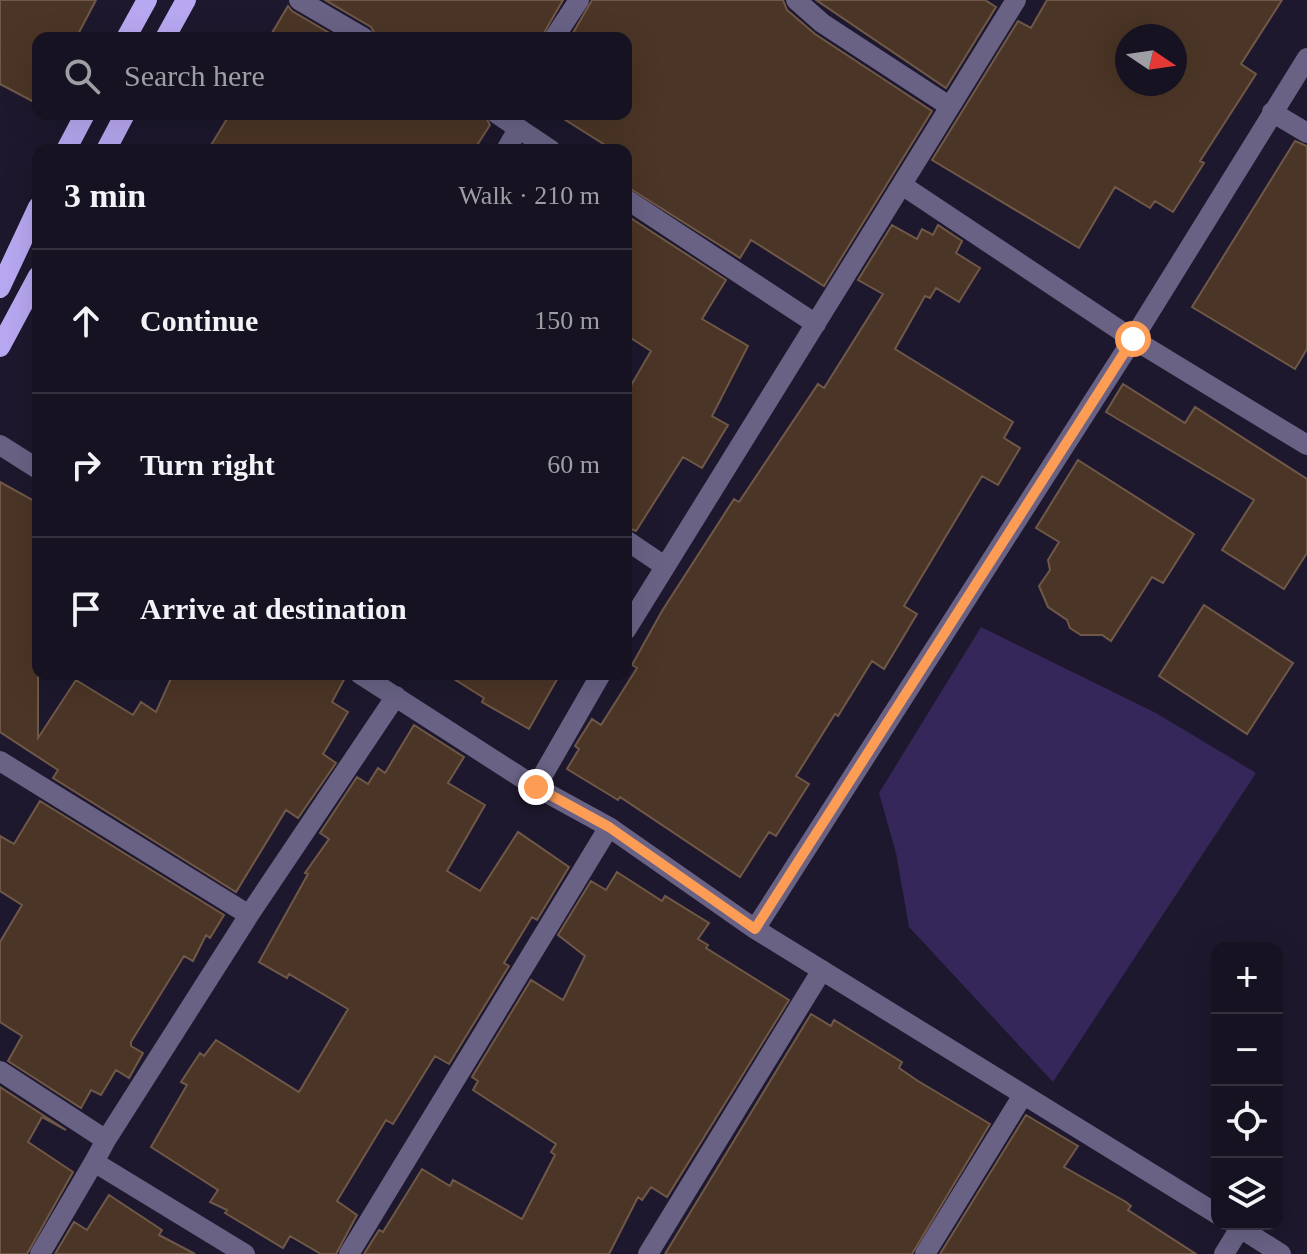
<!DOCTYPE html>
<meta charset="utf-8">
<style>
body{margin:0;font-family:Georgia,serif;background:#23202f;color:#f1f3f6}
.controls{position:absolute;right:24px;bottom:24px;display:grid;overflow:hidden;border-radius:16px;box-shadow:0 8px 32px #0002}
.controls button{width:72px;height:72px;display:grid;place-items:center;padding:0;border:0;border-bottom:2px solid #353240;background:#161222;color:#f1f3f6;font:40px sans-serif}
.compass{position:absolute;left:1115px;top:24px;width:72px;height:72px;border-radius:50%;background:#161222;box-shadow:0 8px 32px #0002;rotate:103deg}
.stop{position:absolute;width:24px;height:24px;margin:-18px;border:6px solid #fd9d55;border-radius:50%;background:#fff}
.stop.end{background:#fd9d55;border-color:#fff;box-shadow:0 2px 8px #0008}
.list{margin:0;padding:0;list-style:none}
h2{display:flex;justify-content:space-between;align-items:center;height:104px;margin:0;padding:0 32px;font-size:34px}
h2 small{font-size:26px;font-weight:400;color:#9e9ea5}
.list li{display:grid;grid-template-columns:52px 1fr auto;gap:24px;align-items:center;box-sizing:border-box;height:144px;padding:0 32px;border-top:2px solid #353240}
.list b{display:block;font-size:30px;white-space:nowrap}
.list em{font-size:26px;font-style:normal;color:#9e9ea5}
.icon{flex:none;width:44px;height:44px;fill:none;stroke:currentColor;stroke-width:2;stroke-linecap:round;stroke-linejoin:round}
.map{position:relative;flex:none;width:1307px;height:1254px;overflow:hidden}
.search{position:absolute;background:#161222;box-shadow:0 8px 32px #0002;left:32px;top:32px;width:600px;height:88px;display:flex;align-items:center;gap:20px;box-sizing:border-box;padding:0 28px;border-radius:16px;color:#9e9ea5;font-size:30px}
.panel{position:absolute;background:#161222;box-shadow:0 8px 32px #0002;left:32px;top:144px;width:600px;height:536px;border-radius:16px}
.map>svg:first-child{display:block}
.green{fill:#352759}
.building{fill:#4b3526;stroke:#705848;stroke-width:2;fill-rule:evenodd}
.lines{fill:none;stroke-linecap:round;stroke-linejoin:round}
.street{stroke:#696285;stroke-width:20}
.primary{stroke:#b8a8f1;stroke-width:20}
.route{stroke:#fd9d55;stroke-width:10}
</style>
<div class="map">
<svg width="1307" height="1254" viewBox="0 0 1307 1254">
<rect width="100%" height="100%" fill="#1d182d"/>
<!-- green -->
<path class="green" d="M 981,627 L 1156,713 L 1256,773 L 1053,1082 L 909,927 L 896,853 L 879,793 Z"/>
<!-- building -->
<path class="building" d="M 0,0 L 96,0 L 76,38 L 38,38 L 38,104 L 0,84 Z
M 325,0 L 563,0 L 541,38 L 377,38 L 371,27 Z
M 592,0 L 783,0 L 787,10 L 815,34 L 932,111 L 824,286 L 751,240 L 740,258 L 626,186 L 626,150 L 613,150 L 556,114 L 626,114 L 626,38 L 570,38 Z
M 816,0 L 985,0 L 996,7 L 946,88 Z
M 1047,0 L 1282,0 L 1241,64 L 1256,74 L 1200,161 L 1204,163 L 1173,212 L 1155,201 L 1150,208 L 1115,187 L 1079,248 L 932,160 L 1018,21 L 1031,28 ZM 1127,36 L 1175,36 L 1175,84 L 1127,84 Z
M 288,6 L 292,11 L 338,38 L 269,38 Z
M 230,114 L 484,114 L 490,125 L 474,150 L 208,150 Z
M 1295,141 L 1307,146 L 1307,349 L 1295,369 L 1192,307 Z
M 626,215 L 726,280 L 702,319 L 748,346 L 712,416 L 728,425 L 702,468 L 683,457 L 636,531 L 626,527 L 626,394 L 651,351 L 626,335 Z
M 892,225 L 917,239 L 922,229 L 933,235 L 938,225 L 962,241 L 956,253 L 980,268 L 959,302 L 936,288 L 930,298 L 925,296 L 895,349 L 1013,422 L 1004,438 L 1020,448 L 998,485 L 982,476 L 904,606 L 917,614 L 884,669 L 872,661 L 838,716 L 835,714 L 796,776 L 809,784 L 776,836 L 769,832 L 740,877 L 620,797 L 618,800 L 567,769 L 579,749 L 575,746 L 592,719 L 601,725 L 637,668 L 632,665 L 662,611 L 734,499 L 739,502 L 818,384 L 824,388 L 883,294 L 858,280 Z
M 1123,384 L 1185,423 L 1195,407 L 1307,479 L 1307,553 L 1284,589 L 1222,550 L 1254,500 L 1106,412 Z
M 1078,460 L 1194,534 L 1163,583 L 1152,577 L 1111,641 L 1102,635 L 1081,635 L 1070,628 L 1067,620 L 1048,607 L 1039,586 L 1050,570 L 1048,560 L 1059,542 L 1036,528 Z
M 0,482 L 38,503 L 38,738 L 76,680 L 133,715 L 141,702 L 156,712 L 173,674 L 347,674 L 332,702 L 348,712 L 323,754 L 336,763 L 298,818 L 286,810 L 236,892 L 53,778 L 58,770 L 0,732 Z
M 1204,605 L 1293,663 L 1247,734 L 1159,676 Z
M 446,674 L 560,674 L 529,729 L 482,702 L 484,698 Z
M 414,725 L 464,757 L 448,783 L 485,805 L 447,871 L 480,891 L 518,832 L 569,867 L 537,920 L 532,917 L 504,963 L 509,966 L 449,1064 L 435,1056 L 393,1124 L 386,1120 L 337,1201 L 357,1215 L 336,1254 L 321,1254 L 290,1236 L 283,1248 L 225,1213 L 227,1210 L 210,1202 L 218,1190 L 151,1147 L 187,1085 L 181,1082 L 200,1053 L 204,1056 L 216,1040 L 299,1092 L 348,1009 L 289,974 L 287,978 L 259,962 L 308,874 L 305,873 L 329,839 L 320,833 L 357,777 L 368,784 L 378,768 L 385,773 Z
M 40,801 L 224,915 L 210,938 L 206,935 L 193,961 L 184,956 L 131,1042 L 131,1046 L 143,1053 L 129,1078 L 116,1070 L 101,1095 L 91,1090 L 81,1108 L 8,1061 L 22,1036 L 0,1022 L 0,942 L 22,905 L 0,891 L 0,836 L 14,844 Z
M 617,872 L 662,901 L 665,896 L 709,923 L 698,939 L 708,945 L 706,948 L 789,1000 L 667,1197 L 651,1187 L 642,1200 L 638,1197 L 609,1254 L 364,1254 L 379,1230 L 383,1232 L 422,1169 L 450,1186 L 453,1180 L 522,1219 L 555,1155 L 551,1152 L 556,1144 L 473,1090 L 478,1081 L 472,1077 L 531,980 L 563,1000 L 585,956 L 558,935 L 591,881 L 606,890 Z
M 811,1014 L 831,1026 L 834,1020 L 902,1062 L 899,1068 L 918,1081 L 990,1124 L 912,1254 L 665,1254 Z
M 0,1087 L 66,1130 L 42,1117 L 28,1142 L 73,1172 L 27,1254 L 0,1254 Z
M 1026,1115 L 1078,1146 L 1064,1167 L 1126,1202 L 1131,1206 L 1128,1210 L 1196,1254 L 940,1254 Z
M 109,1195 L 162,1230 L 159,1235 L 195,1254 L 55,1254 L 74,1222 L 87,1230 Z"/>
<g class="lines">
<!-- street -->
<path class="street" d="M 299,0 L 364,38
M 796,0 L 822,23 L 949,106
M 554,38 L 579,0
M 1272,112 L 1307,133
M 497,114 L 551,150
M 506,150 L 518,129
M 902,185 L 1133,339 L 1307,445
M 626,199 L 816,324
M 0,445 L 38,469
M 626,540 L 663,565
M 626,630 L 1016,0
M 360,674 L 536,787 L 609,827 L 755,929 L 1217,1214
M 0,761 L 249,915
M 536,787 L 601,674
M 755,929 L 1133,339 L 1307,58
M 0,1071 L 106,1140 L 94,1162 L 245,1254
M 106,1140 L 249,915 L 396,696
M 1234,1224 L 1281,1254
M 40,1254 L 94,1162
M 349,1254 L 609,827
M 648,1254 L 822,970
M 925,1254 L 1023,1095
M 1224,1254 L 1240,1228"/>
<!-- primary -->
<path class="primary" d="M 126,38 L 147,0
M 165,38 L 186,0
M 66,150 L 85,114
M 106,150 L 125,114
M 0,288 L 38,207
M 0,347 L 38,276"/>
</g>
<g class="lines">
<!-- route -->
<path class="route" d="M 536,787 L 609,827 L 755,929 L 1133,339"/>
</g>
</svg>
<div class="controls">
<button>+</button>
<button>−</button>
<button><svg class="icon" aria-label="locate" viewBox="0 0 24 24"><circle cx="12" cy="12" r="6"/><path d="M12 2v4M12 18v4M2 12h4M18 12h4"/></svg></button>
<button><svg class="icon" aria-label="layers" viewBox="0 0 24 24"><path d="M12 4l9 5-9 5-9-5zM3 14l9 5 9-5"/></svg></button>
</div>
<svg class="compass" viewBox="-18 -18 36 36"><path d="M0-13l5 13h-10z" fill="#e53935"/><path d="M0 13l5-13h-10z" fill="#9e9ea5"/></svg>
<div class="stop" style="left:1133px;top:339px"></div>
<div class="stop end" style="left:536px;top:787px"></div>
<div class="search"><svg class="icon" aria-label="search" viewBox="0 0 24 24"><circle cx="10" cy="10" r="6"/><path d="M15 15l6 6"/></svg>Search here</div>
<section class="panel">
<h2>3 min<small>Walk · 210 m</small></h2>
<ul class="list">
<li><svg class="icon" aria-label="ahead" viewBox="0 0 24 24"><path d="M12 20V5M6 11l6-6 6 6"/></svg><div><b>Continue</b></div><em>150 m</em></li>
<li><svg class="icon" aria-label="right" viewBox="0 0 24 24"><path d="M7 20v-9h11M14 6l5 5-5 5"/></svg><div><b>Turn right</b></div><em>60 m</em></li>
<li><svg class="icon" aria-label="arrive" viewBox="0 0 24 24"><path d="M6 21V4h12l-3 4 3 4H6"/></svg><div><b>Arrive at destination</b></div></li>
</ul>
</section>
</div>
